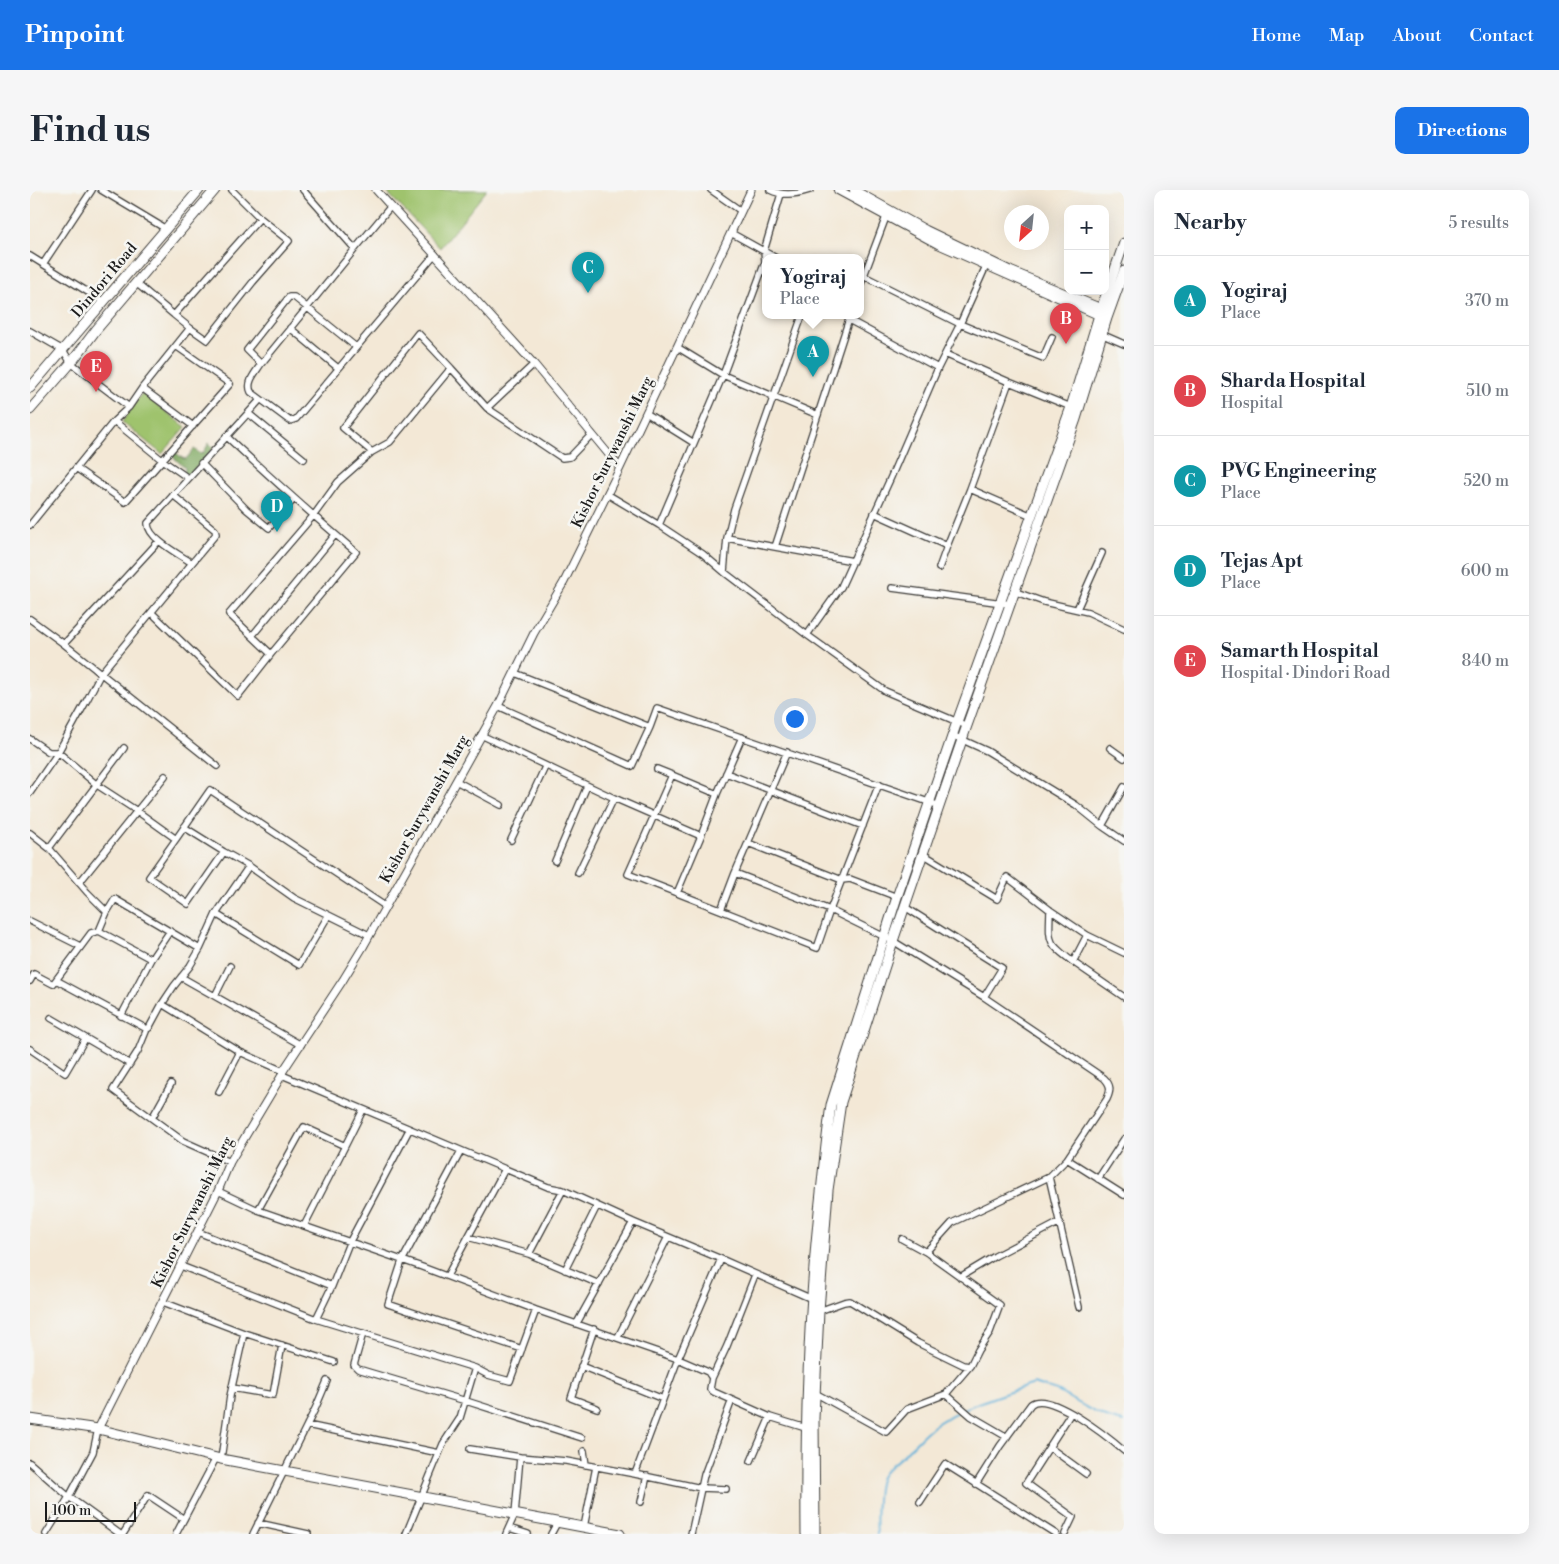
<!DOCTYPE html>
<meta charset="utf-8">
<style>
body{margin:0;font-family:"Libre Bodoni",serif;background:#f6f6f7;color:#1f2937}
.controls{position:absolute;right:15px;top:15px;display:grid;overflow:hidden;border-radius:10px;box-shadow:0 5px 20px #0002}
.controls button{width:45px;height:45px;display:grid;place-items:center;padding:0;border:0;border-bottom:1px solid #e0e1e3;background:#fff;color:#1f2937;font:25px sans-serif}
.compass{position:absolute;left:974px;top:15px;width:45px;height:45px;border-radius:50%;background:#fff;box-shadow:0 5px 20px #0002;rotate:207deg}
.scale{position:absolute;left:15px;bottom:12px;width:91px;box-sizing:border-box;padding-left:5px;border:2px solid #1c1c1c;border-top:0;font-size:14px;line-height:18px;white-space:nowrap;color:#1c1c1c;-webkit-text-stroke:4px #f6f6f2;paint-order:stroke}
.you{position:absolute;left:764px;top:528px;width:18px;height:18px;margin:-12px;border:4px solid #fff;border-radius:50%;background:#1a73e8;box-shadow:0 0 0 8px #1a73e833}
.badge{display:grid;place-items:center;width:32px;height:32px;border-radius:50%;background:#1a73e8;color:#fff;font-size:16px;font-weight:700}
.pin{position:absolute;translate:-50% -41px;filter:drop-shadow(0 1px 2px #0008)}
.pin::after{content:'';position:absolute;top:26px;width:18px;height:15px;background:inherit;clip-path:polygon(0 0,100% 0,50% 100%)}
.popup{position:absolute;left:732px;top:64px;width:102px;height:65px;box-sizing:border-box;display:grid;place-content:center;border-radius:10px;background:#fff;filter:drop-shadow(0 1px 4px #0005);font-size:16px;white-space:nowrap;color:#747a83}
.popup b{font-size:19px;color:#1f2937}
.popup::after{content:'';position:absolute;left:50%;top:100%;margin-left:-10px;border:10px solid transparent;border-top-color:#fff}
.list{margin:0;padding:0;list-style:none}
h2{display:flex;justify-content:space-between;align-items:center;height:65px;margin:0;padding:0 20px;font-size:21px}
h2 small{font-size:16px;font-weight:400;color:#747a83}
.list li{display:grid;grid-template-columns:32px 1fr auto;gap:15px;align-items:center;box-sizing:border-box;height:90px;padding:0 20px;border-top:1px solid #e0e1e3}
.list b{display:block;font-size:19px;white-space:nowrap}
.list p{margin:0;font-size:16px;white-space:nowrap;color:#747a83}
.list em{font-size:16px;font-style:normal;color:#747a83}
.map{position:relative;flex:none;width:1094px;height:1344px;overflow:hidden;border-radius:10px}
header{display:flex;align-items:center;gap:30px;box-sizing:border-box;height:70px;padding:0 25px;background:#1a73e8;color:#fff}
header strong{font-size:24px}
nav{display:flex;gap:28px;margin-inline-start:auto;font-size:18px}
.intro{display:flex;align-items:center;justify-content:space-between;box-sizing:border-box;height:120px;padding:0 30px}
h1{margin:0;font-size:35px}
.button{padding:12px 22px;border-radius:10px;background:#1a73e8;color:#fff;font-size:18px;font-weight:700}
main{display:flex;gap:30px;padding:0 30px}
aside{flex:1;background:#fff;border-radius:10px;box-shadow:0 5px 20px #0002}
.map>svg:first-child{display:block}
.green{fill:#9fc36d;stroke:#5e7044}
.forest{fill:#7fa960;stroke:#4e623e}
.lines{fill:none;stroke-linecap:round;stroke-linejoin:round}
.stream{stroke:#5fb1da;stroke-width:2}
.minor-casing{stroke:#3c3b38;stroke-width:8}
.tertiary-casing{stroke:#3c3b38;stroke-width:9}
.secondary-casing{stroke:#3c3b38;stroke-width:10}
.primary-casing{stroke:#3c3b38;stroke-width:11}
.trunk-casing{stroke:#3c3b38;stroke-width:11}
.minor{stroke:#fff;stroke-width:5.5}
.tertiary{stroke:#fff;stroke-width:7}
.secondary{stroke:#fff;stroke-width:8}
.primary{stroke:#fff;stroke-width:9}
.trunk{stroke:#fff;stroke-width:9}
.labels{text-anchor:middle;stroke-width:5;stroke-linejoin:round;paint-order:stroke}
.street-label{font-size:15px;fill:#1c1c1c;stroke:#f6f6f2}
</style>
<header>
<strong>Pinpoint</strong>
<nav><a>Home</a><a>Map</a><a>About</a><a>Contact</a></nav>
</header>
<div class="intro"><h1>Find us</h1><a class="button">Directions</a></div>
<main>
<div class="map">
<svg width="1094" height="1344" viewBox="0 0 1094 1344">
<rect width="100%" height="100%" fill="#f6f6f2"/>
<filter id="ink" filterUnits="userSpaceOnUse"><feTurbulence type="fractalNoise" baseFrequency=".02" numOctaves="2"/><feDisplacementMap in="SourceGraphic" scale="10" xChannelSelector="R" yChannelSelector="G"/><feConvolveMatrix kernelMatrix="1 2 1 2 8 2 1 2 1" color-interpolation-filters="sRGB"/></filter>
<filter id="wash" filterUnits="userSpaceOnUse"><feTurbulence type="fractalNoise" baseFrequency=".0096" numOctaves="4" result="noise"/><feDisplacementMap in="SourceGraphic" scale="20" xChannelSelector="R" yChannelSelector="G"/><feGaussianBlur stdDeviation="1.12" result="paint"/><feColorMatrix in="noise" values="0 0 0 0 0 0 0 0 0 0 0 0 0 0 0 0 0 1.4 0 .05"/><feComposite in="paint" operator="in"/></filter>
<g filter="url(#wash)">
<rect width="100%" height="100%" fill="#f3e8d6"/>
<!-- green -->
<path class="green" d="M 355,0 L 457,0 L 410,58 Z
M 112,203 L 156,237 L 132,264 L 92,232 Z"/>
<!-- forest -->
<path class="forest" d="M 179,253 L 184,258 L 158,286 L 154,284 L 155,278 L 140,264 L 143,260 L 152,268 L 156,269 L 164,259 L 171,264 L 173,263 Z"/>
<g class="lines">
<!-- stream -->
<path class="stream" d="M 847,1344 C 846,1333 846,1296 851,1287 C 856,1278 865,1272 872,1266 C 884,1255 893,1243 906,1234 C 935,1215 972,1205 1004,1194 C 1012,1197 1019,1198 1027,1201 C 1049,1212 1069,1228 1094,1232"/>
</g>
</g>
<g filter="url(#ink)">
<g class="lines">
<!-- minor casing -->
<g class="minor-casing">
<path id="minor" d="M 71,0 L 136,39
M 273,0 L 325,59 L 231,174 C 226,182 216,192 221,202 L 260,231 L 266,229 L 405,64
M 681,0 L 711,21
M 740,0 C 752,6 768,4 780,0
M 701,43 L 746,68
M 325,59 L 361,16
M 0,66 L 74,112
M 13,74 L 62,0
M 830,84 L 930,134 L 1013,168 L 1022,147
M 106,93 L 144,125
M 830,96 L 856,27
M 819,130 L 908,178
M 160,138 L 177,150 L 223,92 L 259,51 L 230,28 L 202,0
M 260,138 L 308,178
M 0,141 L 33,160 L 41,173 L 99,217
M 1071,144 L 1094,154
M 647,157 L 693,185 L 788,225
M 915,164 L 979,192 L 1041,217
M 231,174 L 217,160 L 259,107 L 264,107 L 326,157
M 421,178 L 457,218 L 504,174
M 979,192 L 940,299 L 1002,326
M 112,198 L 163,236
M 457,218 L 532,268 L 540,267 L 562,244
M 218,223 L 274,269
M 616,223 L 664,253
M 84,231 L 132,270 L 158,288
M 196,246 C 239,286 282,325 326,362 L 241,464
M 171,273 L 216,319 L 239,338 L 264,309
M 46,278 L 95,312 L 200,194 L 146,156
M 577,304 L 629,335 L 693,185 L 735,72 L 734,61 L 751,4
M 143,305 L 185,340 L 186,344 L 162,373
M 844,323 L 917,356 L 909,378
M 0,335 L 84,231 L 99,217 L 112,198 L 160,138 L 144,125 L 230,28
M 629,335 L 673,364 L 694,382 L 777,445
M 697,348 L 745,357 L 820,126
M 917,356 L 940,299
M 745,357 L 823,371
M 694,382 L 697,348 L 704,319 L 772,126
M 862,398 L 980,414
M 983,401 L 1014,412 L 1058,422 L 1094,439
M 1047,419 L 1072,363
M 122,423 L 208,506 L 241,464 L 199,424 L 284,325 L 308,292 L 342,262 L 360,252 L 421,178 L 388,143 L 313,238 L 342,262
M 0,429 L 34,454 L 187,576
M 222,446 L 305,345
M 34,454 L 129,351
M 468,516 L 602,576 L 620,537 L 485,483
M 937,536 L 855,501 L 777,445 L 811,397 L 861,287 L 908,178 L 930,134 L 956,76
M 620,537 L 627,518 L 910,616
M 451,545 L 584,608 L 671,646 L 647,703 L 787,758 L 800,720 L 849,594
M 922,545 L 957,561 L 1046,615 L 1072,636 L 1094,597
M 0,549 L 19,562 L 28,562 L 67,595 L 107,621 L 146,649 L 180,600 L 355,716
M 1080,558 L 1094,568
M 627,579 L 642,585 L 598,684 L 647,703
M 696,583 L 833,636
M 642,585 L 687,604
M 426,591 L 471,615
M 0,603 L 27,564 L 58,508 L 71,483 L 162,373 C 150,365 117,348 118,333 L 230,210
M 1072,636 L 1094,651
M 154,637 L 194,662 L 219,676 L 264,708 L 339,745
M 0,643 L 19,658 L 57,702 L 77,722 L 69,741 L 61,743 L 26,790
M 671,646 L 687,604 L 712,547
M 146,649 L 119,687 L 158,714 L 194,662
M 481,650 L 515,577
M 718,653 L 812,690 L 820,689 L 867,707
M 19,658 L 94,558
M 893,664 L 967,709 L 977,687 L 1020,720 L 1057,745
M 525,671 L 557,596
M 219,676 L 186,724 L 269,775 L 298,726
M 548,683 L 584,608
M 705,683 L 800,720 L 863,751 L 954,807
M 49,693 L 135,586
M 875,717 L 972,778 L 954,807 L 1074,888 C 1081,895 1081,900 1077,909 L 1037,969 L 1019,987 L 922,1033 L 896,1062
M 691,720 L 705,683 L 757,562
M 1020,720 C 1019,753 1017,752 1043,772
M 77,722 L 85,709 L 170,759
M 186,724 L 170,759 L 160,776 L 144,796 L 132,814 L 119,838 L 117,839 L 108,861 L 83,900 L 153,951 L 200,972
M 0,731 L 50,756
M 69,741 L 121,769 L 140,741
M 1094,763 L 1057,745 L 1043,772 L 1094,807
M 151,787 L 271,855
M 0,791 L 4,784 L 23,794 L 26,790 L 117,839
M 185,806 L 200,776
M 132,814 L 210,862 L 253,881
M 91,826 L 121,769
M 21,828 L 100,874
M 0,859 L 35,883 L 55,849
M 252,885 L 518,997 L 533,1000 L 603,1032 L 691,1069
M 189,902 L 210,862
M 122,928 L 141,894
M 315,956 L 333,920
M 431,961 L 372,1071 L 358,1114 L 492,1159
M 1037,969 L 1094,1005
M 1019,987 L 1049,1117
M 1068,989 L 1094,949
M 188,1001 L 228,1020 L 392,1077 L 506,1120 L 648,1169 L 678,1182 L 682,1188 L 680,1199 L 684,1202 L 740,1227 L 779,1239
M 228,1020 L 274,937 L 315,956 L 274,1036
M 168,1042 L 302,1096
M 438,1047 L 499,1064 L 569,1094
M 499,1064 L 533,1000
M 151,1076 L 286,1129 L 302,1096 L 319,1053 L 379,940
M 535,1080 L 567,1016
M 417,1086 L 475,979
M 930,1087 L 965,1066 L 1030,1032
M 133,1112 L 214,1143 L 304,1172
M 789,1121 L 814,1112 L 820,1111 L 888,1153 L 933,1175 L 940,1176 L 948,1160 L 960,1142 L 970,1115 L 896,1062 L 872,1049
M 286,1129 L 445,1178 L 458,1185 L 480,1191 L 506,1120
M 547,1133 L 603,1032
M 564,1139 L 541,1208 L 567,1218
M 333,1143 L 324,1175 L 328,1179 L 436,1211 L 552,1248
M 588,1147 L 638,1047
M 551,1176 L 633,1209
M 682,1188 L 697,1156 L 725,1085
M 202,1198 L 243,1205 L 252,1155
M 785,1203 L 856,1242 L 877,1219 L 916,1204 L 940,1176
M 916,1204 L 941,1226 L 977,1247
M 277,1235 L 409,1263
M 1019,1257 L 1056,1284
M 440,1259 L 490,1267
M 554,1261 L 556,1275
M 191,1269 L 200,1206 L 214,1143
M 721,1271 L 740,1227
M 0,1273 L 39,1307 L 63,1262 L 68,1239
M 605,1284 L 648,1169 L 691,1069 L 782,1109
M 946,1294 L 970,1256 L 1001,1214 C 1019,1200 1079,1248 1094,1261
M 611,1312 L 617,1286
M 890,1312 L 915,1274 L 1026,1344
M 228,1333 L 278,1344
M 554,1337 L 566,1277
M 479,1338 L 498,1344
M 16,1344 L 39,1307 L 90,1344
M 93,1344 L 118,1305 L 154,1329
M 146,1344 L 186,1268
M 223,1344 L 286,1217 L 297,1191
M 376,1344 L 413,1254 L 430,1228 L 445,1178
M 476,1344 L 485,1324 L 490,1267 L 536,1271 L 605,1284 L 671,1298 L 696,1299
M 521,1344 L 527,1333
M 661,1344 L 674,1285 L 702,1210
M 1035,1344 L 1043,1327 L 996,1293 L 1041,1223"/>
</g>
<!-- tertiary casing -->
<g class="tertiary-casing">
<path id="tertiary" d="M 346,0 L 504,174 L 590,278
M 68,1239 L 188,1001 L 200,972 L 252,885 L 253,881 L 313,790 L 333,757 L 426,591 L 468,516 L 504,443 L 534,392 L 590,278 L 721,0"/>
</g>
<!-- secondary casing -->
<g class="secondary-casing">
<path id="secondary" d="M 808,0 L 908,54 L 1073,127
M 824,0 L 896,40 L 981,81 L 1075,120"/>
</g>
<!-- primary casing -->
<g class="primary-casing">
<path id="primary" d="M 0,198 L 169,0
M 0,220 L 41,173 L 66,140 L 185,0
M 0,1229 L 68,1239 L 191,1269 L 590,1344"/>
</g>
<!-- trunk casing -->
<g class="trunk-casing">
<path id="trunk" d="M 776,1344 C 775,1236 778,1128 789,1021 C 793,985 796,950 801,915 L 867,707 L 927,532 L 1041,217 L 1069,125 L 1094,53
M 785,1344 L 784,1228 L 789,1121 L 798,1000 L 811,912 L 863,751 L 934,544 L 1046,229 L 1077,128 L 1094,81"/>
</g>
<!-- minor -->
<use href="#minor" class="minor"/>
<!-- tertiary -->
<use href="#tertiary" class="tertiary"/>
<!-- secondary -->
<use href="#secondary" class="secondary"/>
<!-- primary -->
<use href="#primary" class="primary"/>
<!-- trunk -->
<use href="#trunk" class="trunk"/>
</g>
</g>
<g class="labels">
<!-- street labels -->
<g class="street-label">
<text transform="translate(74 90) rotate(-50)" y="5">Dindori Road</text>
<text transform="translate(582 262) rotate(-64)" y="5">Kishor Surywanshi Marg</text>
<text transform="translate(394 619) rotate(-61)" y="5">Kishor Surywanshi Marg</text>
<text transform="translate(162 1022) rotate(-64)" y="5">Kishor Surywanshi Marg</text>
</g>
</g>
</svg>
<div class="controls">
<button>+</button>
<button>−</button>
</div>
<svg class="compass" viewBox="-18 -18 36 36"><path d="M0-13l5 13h-10z" fill="#e53935"/><path d="M0 13l5-13h-10z" fill="#747a83"/></svg>
<div class="scale">100 m</div>
<div class="you"></div>
<div class="pin badge" style="left:783px;top:187px;background:#0f9aa8">A</div>
<div class="popup"><b>Yogiraj</b>Place</div>
<div class="pin badge" style="left:1036px;top:154px;background:#e0444e">B</div>
<div class="pin badge" style="left:558px;top:103px;background:#0f9aa8">C</div>
<div class="pin badge" style="left:247px;top:342px;background:#0f9aa8">D</div>
<div class="pin badge" style="left:66px;top:202px;background:#e0444e">E</div>
</div>
<aside>
<h2>Nearby<small>5 results</small></h2>
<ul class="list">
<li><span class="badge" style="background:#0f9aa8">A</span><div><b>Yogiraj</b><p>Place</p></div><em>370 m</em></li>
<li><span class="badge" style="background:#e0444e">B</span><div><b>Sharda Hospital</b><p>Hospital</p></div><em>510 m</em></li>
<li><span class="badge" style="background:#0f9aa8">C</span><div><b>PVG Engineering</b><p>Place</p></div><em>520 m</em></li>
<li><span class="badge" style="background:#0f9aa8">D</span><div><b>Tejas Apt</b><p>Place</p></div><em>600 m</em></li>
<li><span class="badge" style="background:#e0444e">E</span><div><b>Samarth Hospital</b><p>Hospital · Dindori Road</p></div><em>840 m</em></li>
</ul>
</aside>
</main>
